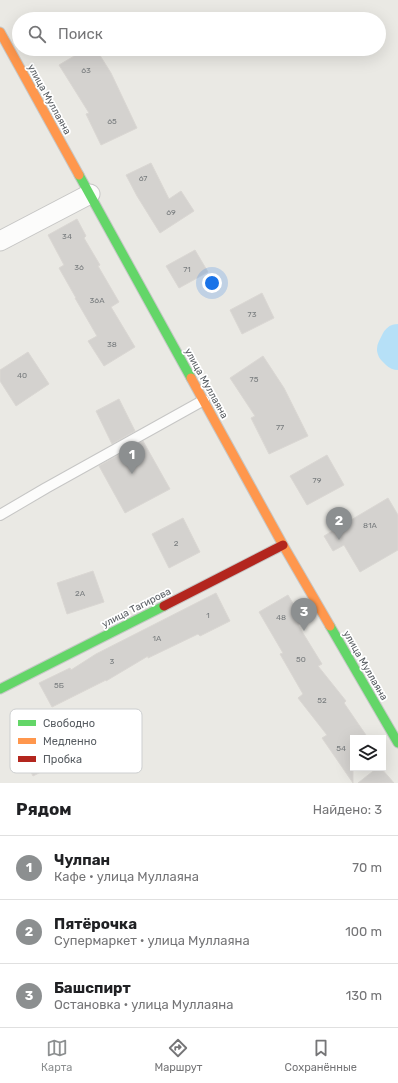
<!DOCTYPE html>
<html lang="ru">
<meta charset="utf-8">
<style>
body{margin:0;font-family:Rubik,sans-serif;background:#f6f6f6;color:#202124}
.controls{position:absolute;right:12px;bottom:12px;display:grid;overflow:hidden;border-radius:0px;box-shadow:0 4px 16px #0002}
.controls button{width:36px;height:36px;display:grid;place-items:center;padding:0;border:0;border-bottom:1px solid #e0e0e0;background:#fff;color:#202124;font:20px sans-serif}
.you{position:absolute;left:212px;top:283px;width:14px;height:14px;margin:-10px;border:3px solid #fff;border-radius:50%;background:#1a73e8;box-shadow:0 0 0 6px #1a73e833}
.badge{display:grid;place-items:center;width:26px;height:26px;border-radius:50%;background:#8c8f90;color:#fff;font-size:13px;font-weight:700}
.pin{position:absolute;translate:-50% -33px;filter:drop-shadow(0 1px 2px #0008)}
.pin::after{content:'';position:absolute;top:21px;width:14px;height:12px;background:inherit;clip-path:polygon(0 0,100% 0,50% 100%)}
.list{margin:0;padding:0;list-style:none}
h2{display:flex;justify-content:space-between;align-items:center;height:52px;margin:0;padding:0 16px;font-size:17px}
h2 small{font-size:13px;font-weight:400;color:#757577}
.list li{display:grid;grid-template-columns:26px 1fr auto;gap:12px;align-items:center;box-sizing:border-box;height:64px;padding:0 16px;border-top:1px solid #e0e0e0}
.list b{display:block;font-size:15px;white-space:nowrap}
.list p{margin:0;font-size:13px;white-space:nowrap;color:#757577}
.list em{font-size:13px;font-style:normal;color:#757577}
.icon{flex:none;width:22px;height:22px;fill:none;stroke:currentColor;stroke-width:2;stroke-linecap:round;stroke-linejoin:round}
.map{position:relative;flex:none;width:398px;height:783px;overflow:hidden}
.search{position:absolute;background:#fff;box-shadow:0 4px 16px #0002;left:12px;right:12px;top:12px;height:44px;display:flex;align-items:center;gap:10px;box-sizing:border-box;padding:0 14px;border-radius:22px;color:#757577;font-size:15px}
.sheet{height:244px;background:#fff}
nav{display:flex;justify-content:space-around;align-items:center;box-sizing:border-box;height:56px;border-top:1px solid #e0e0e0;background:#fff;font-size:11px;color:#757577}
nav a{display:grid;justify-items:center;gap:2px}
nav .on{color:#8c8f90}
.map>svg:first-child{display:block}
.lines{fill:none;stroke-linecap:round;stroke-linejoin:round}
.river{stroke:#b6e0f7;stroke-width:34}
.building{fill:#d4d2cf;stroke:#dad7d3}
.lane-casing{stroke:#c6c6c5;stroke-width:12}
.street-casing{stroke:#c6c6c5;stroke-width:21}
.fast-casing{stroke:#c6c7c6;stroke-width:11}
.slow-casing{stroke:#c6c7c6;stroke-width:11}
.jam-casing{stroke:#c6c7c6;stroke-width:11}
.lane{stroke:#fcfcfb;stroke-width:10}
.street{stroke:#fcfcfb;stroke-width:19}
.fast{stroke:#63d668;stroke-width:9}
.slow{stroke:#ff974d;stroke-width:9}
.jam{stroke:#b3261e;stroke-width:9}
.labels{text-anchor:middle;stroke-width:3.5;stroke-linejoin:round;paint-order:stroke}
.number-label{font-size:8px;fill:#787c7e}
.street-label{font-size:10px;fill:#595e63;stroke:#fff}
.key{fill:#fff;stroke:#cdcfd0;stroke-width:1}
.key-label{font-size:11px;fill:#595e63}
</style>
<div class="map">
<svg width="398" height="783" viewBox="0 0 398 783">
<rect width="100%" height="100%" fill="#eae9e4"/>
<g class="lines">
<!-- river -->
<path class="river" d="M 398,341 L 394,349 L 398,353"/>
</g>
<!-- building -->
<path class="building" d="M 86,49 L 96,49 L 111,73 L 137,128 L 101,145 L 86,114 L 89,113 L 59,65 Z
M 151,163 L 169,199 L 181,191 L 194,211 L 160,233 L 137,196 L 126,175 Z
M 77,219 L 86,236 L 84,238 L 100,265 L 98,266 L 119,302 L 111,307 L 135,347 L 104,366 L 88,341 L 97,336 L 75,298 L 76,298 L 59,268 L 64,265 L 48,235 Z
M 195,250 L 208,272 L 179,288 L 166,266 Z
M 262,293 L 274,318 L 242,334 L 230,310 Z
M 28,352 L 49,384 L 16,406 L 0,381 L 0,370 Z
M 263,356 L 284,388 L 308,436 L 269,454 L 251,418 L 255,416 L 230,378 Z
M 119,399 L 135,431 L 112,444 L 96,411 Z
M 143,441 L 170,489 L 125,513 L 99,466 Z
M 327,455 L 344,485 L 307,505 L 290,476 Z
M 388,498 L 398,515 L 398,550 L 360,572 L 344,545 L 333,551 L 324,536 Z
M 183,518 L 200,552 L 169,568 L 152,534 Z
M 93,571 L 104,602 L 67,614 L 57,583 Z
M 216,593 L 230,621 L 200,636 L 198,634 L 148,658 L 148,656 L 106,681 L 106,680 L 52,707 L 39,683 L 70,668 L 71,670 L 96,654 Z
M 288,595 L 297,610 L 295,612 L 301,623 L 298,625 L 322,664 L 318,666 L 346,701 L 344,703 L 368,738 L 353,738 L 353,783 L 322,738 L 327,735 L 298,698 L 303,694 L 280,654 L 283,653 L 259,612 Z
M 48,727 L 65,760 L 33,776 L 16,743 Z
M 377,768 L 381,768 L 394,783 L 358,783 Z"/>
<g class="lines">
<!-- lane casing -->
<g class="lane-casing">
<path id="lane" d="M 0,515 L 46,488 L 204,400"/>
</g>
<!-- street casing -->
<g class="street-casing">
<path id="street" d="M 0,241 L 90,194"/>
</g>
<!-- fast casing -->
<g class="fast-casing">
<path id="fast" d="M 79,175 L 191,378
M 330,626 L 398,743
M 0,689 L 164,606"/>
</g>
<!-- slow casing -->
<g class="slow-casing">
<path id="slow" d="M 0,32 L 79,175
M 191,378 L 283,545 L 330,626"/>
</g>
<!-- jam casing -->
<g class="jam-casing">
<path id="jam" d="M 164,606 L 283,545"/>
</g>
<!-- lane -->
<use href="#lane" class="lane"/>
<!-- street -->
<use href="#street" class="street"/>
<!-- fast -->
<use href="#fast" class="fast"/>
<!-- slow -->
<use href="#slow" class="slow"/>
<!-- jam -->
<use href="#jam" class="jam"/>
</g>
<g class="labels">
<!-- number labels -->
<g class="number-label">
<text x="86" y="73">63</text>
<text x="112" y="124">65</text>
<text x="143" y="181">67</text>
<text x="171" y="215">69</text>
<text x="67" y="239">34</text>
<text x="79" y="270">36</text>
<text x="187" y="272">71</text>
<text x="97" y="303">36А</text>
<text x="252" y="317">73</text>
<text x="112" y="347">38</text>
<text x="22" y="378">40</text>
<text x="254" y="382">75</text>
<text x="280" y="430">77</text>
<text x="317" y="483">79</text>
<text x="370" y="528">81А</text>
<text x="176" y="546">2</text>
<text x="80" y="596">2А</text>
<text x="208" y="618">1</text>
<text x="281" y="620">48</text>
<text x="157" y="641">1А</text>
<text x="301" y="662">50</text>
<text x="112" y="664">3</text>
<text x="59" y="688">5Б</text>
<text x="322" y="703">52</text>
<text x="341" y="751">54</text>
</g>
<!-- street labels -->
<g class="street-label">
<text transform="translate(50 99) rotate(61)" y="4">улица Муллаяна</text>
<text transform="translate(207 383) rotate(61)" y="4">улица Муллаяна</text>
<text transform="translate(136 607) rotate(-27)" y="4">улица Тагирова</text>
<text transform="translate(366 665) rotate(60)" y="4">улица Муллаяна</text>
</g>
</g>
<!-- legend -->
<rect x="10" y="709" width="132" height="64" rx="6" class="key"/>
<rect x="18" y="720" width="18" height="6" fill="#63d668"/>
<rect x="18" y="738" width="18" height="6" fill="#ff974d"/>
<rect x="18" y="756" width="18" height="6" fill="#b3261e"/>
<g class="key-label">
<text x="43" y="727">Свободно</text>
<text x="43" y="745">Медленно</text>
<text x="43" y="763">Пробка</text>
</g>
</svg>
<div class="controls">
<button><svg class="icon" aria-label="layers" viewBox="0 0 24 24"><path d="M12 4l9 5-9 5-9-5zM3 14l9 5 9-5"/></svg></button>
</div>
<div class="you"></div>
<div class="pin badge" style="left:132px;top:474px">1</div>
<div class="pin badge" style="left:339px;top:540px">2</div>
<div class="pin badge" style="left:304px;top:631px">3</div>
<div class="search"><svg class="icon" aria-label="search" viewBox="0 0 24 24"><circle cx="10" cy="10" r="6"/><path d="M15 15l6 6"/></svg>Поиск</div>
</div>
<section class="sheet">
<h2>Рядом<small>Найдено: 3</small></h2>
<ul class="list">
<li><span class="badge">1</span><div><b>Чулпан</b><p>Кафе · улица Муллаяна</p></div><em>70 m</em></li>
<li><span class="badge">2</span><div><b>Пятёрочка</b><p>Супермаркет · улица Муллаяна</p></div><em>100 m</em></li>
<li><span class="badge">3</span><div><b>Башспирт</b><p>Остановка · улица Муллаяна</p></div><em>130 m</em></li>
</ul>
</section>
<nav>
<a class="on"><svg class="icon" aria-label="map" viewBox="0 0 24 24"><path d="M3 6l6-2 6 2 6-2v14l-6 2-6-2-6 2zM9 4v14M15 6v14"/></svg>Карта</a>
<a><svg class="icon" aria-label="directions" viewBox="0 0 24 24"><path d="M12 3l9 9-9 9-9-9zM9 14v-3h6M13 9l2 2-2 2"/></svg>Маршрут</a>
<a><svg class="icon" aria-label="saved" viewBox="0 0 24 24"><path d="M7 4h10v16l-5-4-5 4z"/></svg>Сохранённые</a>
</nav>
